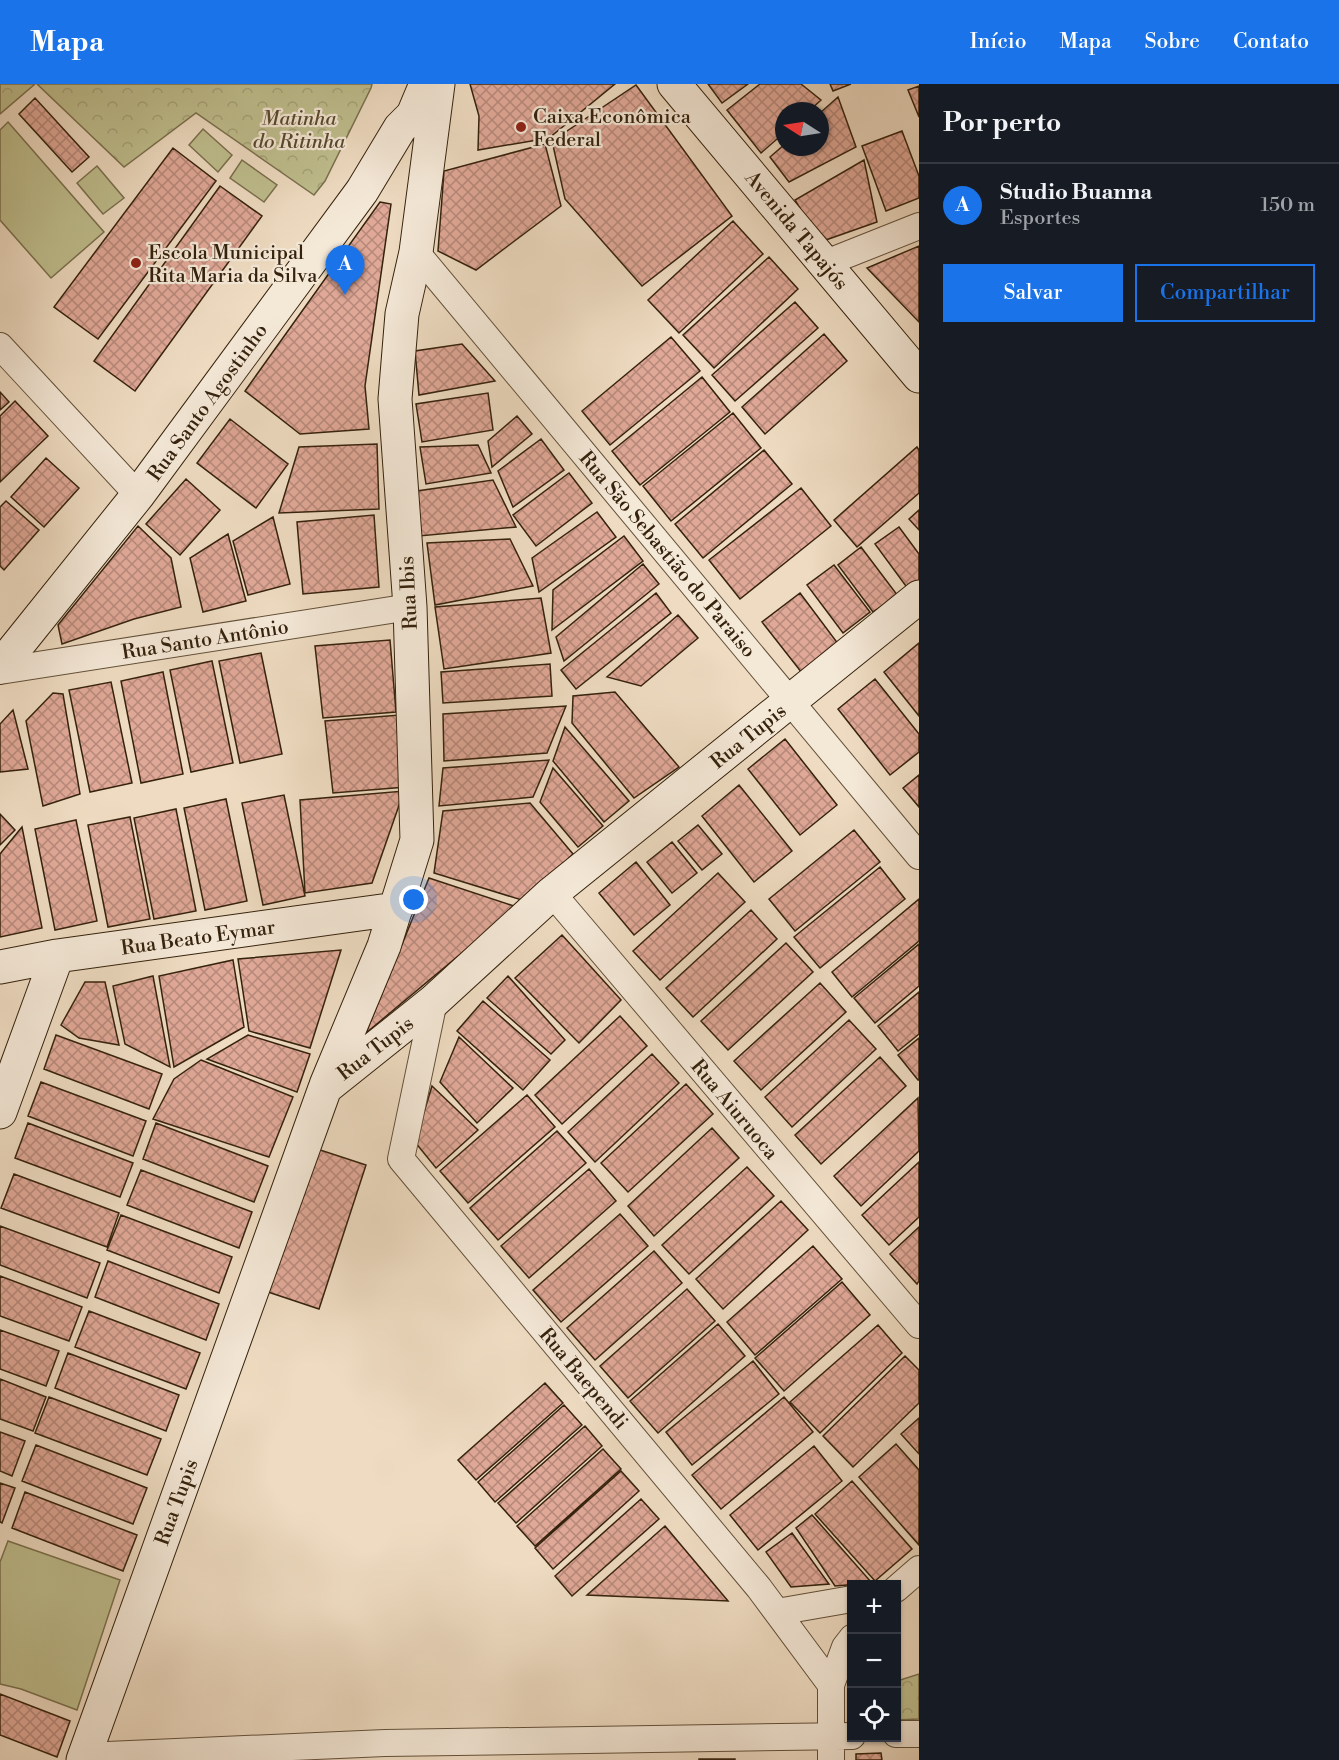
<!DOCTYPE html>
<html lang="pt">
<meta charset="utf-8">
<style>
body{margin:0;font-family:"Libre Bodoni",serif;background:#20242c;color:#f1f3f6}
.controls{position:absolute;right:18px;bottom:18px;display:grid;overflow:hidden;border-radius:0px;box-shadow:0 2px 4px #0004}
.controls button{width:54px;height:54px;display:grid;place-items:center;padding:0;border:0;border-bottom:2px solid #363941;background:#171b24;color:#f1f3f6;font:30px sans-serif}
.compass{position:absolute;left:775px;top:18px;width:54px;height:54px;border-radius:50%;background:#171b24;box-shadow:0 2px 4px #0004;rotate:282deg}
.you{position:absolute;left:414px;top:816px;width:21px;height:21px;margin:-15px;border:4px solid #fff;border-radius:50%;background:#1a73e8;box-shadow:0 0 0 9px #1a73e833}
.badge{display:grid;place-items:center;width:39px;height:39px;border-radius:50%;background:#1a73e8;color:#fff;font-size:20px;font-weight:700}
.pin{position:absolute;translate:-50% -50px;filter:drop-shadow(0 2px 3px #0008)}
.pin::after{content:'';position:absolute;top:32px;width:21px;height:18px;background:inherit;clip-path:polygon(0 0,100% 0,50% 100%)}
.list{margin:0;padding:0;list-style:none}
h2{display:flex;justify-content:space-between;align-items:center;height:78px;margin:0;padding:0 24px;font-size:26px}
h2 small{font-size:20px;font-weight:400;color:#9ea1a6}
.list li{display:grid;grid-template-columns:39px 1fr auto;gap:18px;align-items:center;box-sizing:border-box;height:84px;padding:0 24px;border-top:2px solid #363941}
.list b{display:block;font-size:22px;white-space:nowrap}
.list p{margin:0;font-size:20px;white-space:nowrap;color:#9ea1a6}
.list em{font-size:20px;font-style:normal;color:#9ea1a6}
.actions{display:flex;gap:12px;padding:18px 24px}
.actions a{flex:1;padding:14px 0;border:2px solid #1a73e8;border-radius:0px;text-align:center;font-size:21px;color:#1a73e8}
.actions .main{background:#1a73e8;color:#fff}
.icon{flex:none;width:33px;height:33px;fill:none;stroke:currentColor;stroke-width:2;stroke-linecap:round;stroke-linejoin:round}
.map{position:relative;flex:none;width:919px;height:1676px;overflow:hidden}
header{display:flex;align-items:center;gap:36px;box-sizing:border-box;height:84px;padding:0 30px;background:#1a73e8;color:#fff}
header strong{font-size:28px}
nav{display:flex;gap:33px;margin-inline-start:auto;font-size:21px}
main{display:flex}
aside{flex:1;background:#171b24}
.map>svg:first-child{display:block}
.grass{fill:#bfbe8e;stroke:#7a704e;stroke-width:1.5}
.forest{fill:url(#forest-crowns);stroke:#7a704e;stroke-width:1.5}
.building{fill:url(#building-cross-hatch);stroke:#35220d;stroke-width:1.5}
.lines{fill:none;stroke-linecap:round;stroke-linejoin:round}
.street-casing{stroke:#63503a;stroke-width:28}
.secondary-casing{stroke:#35220d;stroke-width:35}
.street{stroke:#f4e8d7;stroke-width:26}
.secondary{stroke:#f4e8d7;stroke-width:33}
.poi-dot{fill:#8f2418;stroke:#f4e8d7;stroke-width:2}
.labels{text-anchor:middle;stroke-width:4.5;stroke-linejoin:round;paint-order:stroke}
.poi-label{font-size:20px;fill:#35220d;stroke:#f4e8d7;text-anchor:start}
.park-label{font-size:20px;font-style:italic;fill:#58492d;stroke:#f4e8d7}
.street-label{font-size:20px;fill:#35220d;stroke:#f4e8d7}
</style>
<header>
<strong>Mapa</strong>
<nav><a>Início</a><a>Mapa</a><a>Sobre</a><a>Contato</a></nav>
</header>
<main>
<div class="map">
<svg width="919" height="1676" viewBox="0 0 919 1676">
<defs>
<pattern id="forest-crowns" width="20" height="18" patternUnits="userSpaceOnUse" patternTransform="scale(1.5)"><rect width="20" height="18" fill="#bfbe8e"/><path d="M2 6a3 3 0 1 1 6 0M12 15a3 3 0 1 1 6 0" fill="none" stroke="#a5a379"/></pattern>
<pattern id="building-cross-hatch" width="8" height="8" patternUnits="userSpaceOnUse" patternTransform="scale(1.5)"><rect width="8" height="8" fill="#e0a897"/><path d="M0 0l8 8M0 8l8-8" fill="none" stroke="#b6887a"/></pattern>
</defs>
<rect width="100%" height="100%" fill="#eedbc1"/>
<filter id="stains"><feTurbulence type="fractalNoise" baseFrequency=".00333" numOctaves="4"/><feColorMatrix values="0 0 0 0 .2 0 0 0 0 .09 0 0 0 0 .02 0 0 0 .5 -.17"/></filter>
<radialGradient id="worn" r=".72"><stop offset=".6" stop-color="#630" stop-opacity="0"/><stop offset="1" stop-color="#630" stop-opacity=".3"/></radialGradient>
<!-- grass -->
<path class="grass" d="M 8,38 L 104,148 L 51,194 L 0,136 L 0,46 Z
M 203,45 L 232,71 L 218,88 L 189,61 Z
M 242,76 L 277,101 L 264,118 L 230,94 Z
M 97,82 L 124,114 L 103,130 L 77,99 Z
M 8,1457 L 120,1496 L 77,1626 L 21,1605 L 0,1600 L 0,1478 Z"/>
<!-- forest -->
<path class="forest" d="M 0,0 L 35,0 L 0,30 Z
M 37,0 L 372,0 L 371,4 L 325,97 L 314,111 L 196,29 L 124,83 Z
M 919,1590 L 919,1635 L 897,1636 L 897,1597 Z"/>
<!-- building -->
<path class="building" d="M 470,0 L 615,0 L 549,54 L 478,66 L 479,32 Z
M 708,0 L 748,0 L 722,19 Z
M 760,0 L 801,0 L 821,16 L 809,27 L 784,27 L 784,49 L 761,69 L 727,26 Z
M 830,0 L 851,0 L 833,7 Z
M 636,1 L 732,132 L 642,202 L 565,115 L 552,57 Z
M 919,2 L 919,33 L 908,6 Z
M 838,13 L 856,63 L 789,98 L 770,73 L 784,61 L 784,63 L 820,63 L 820,29 Z
M 35,14 L 89,73 L 72,88 L 19,30 Z
M 902,47 L 919,92 L 919,114 L 886,127 L 862,62 Z
M 545,60 L 561,122 L 476,186 L 438,167 L 444,87 Z
M 173,64 L 216,97 L 98,255 L 54,223 Z
M 864,76 L 877,138 L 820,158 L 795,116 Z
M 220,102 L 262,132 L 135,307 L 94,277 Z
M 380,118 L 391,120 L 365,302 L 369,345 L 300,350 L 245,307 Z
M 733,137 L 763,170 L 679,249 L 648,216 Z
M 919,162 L 919,238 L 867,184 Z
M 769,173 L 798,205 L 714,284 L 683,251 Z
M 795,218 L 818,244 L 735,317 L 712,291 Z
M 824,250 L 847,277 L 765,350 L 742,323 Z
M 671,253 L 700,287 L 610,361 L 582,327 Z
M 462,260 L 495,297 L 419,311 L 415,267 Z
M 702,293 L 730,328 L 640,401 L 612,367 Z
M 0,308 L 9,318 L 0,326 Z
M 488,309 L 493,346 L 422,358 L 416,320 Z
M 15,317 L 48,352 L 0,398 L 0,332 Z
M 733,329 L 761,364 L 671,437 L 643,402 Z
M 517,332 L 532,350 L 492,383 L 488,357 Z
M 230,335 L 288,380 L 256,424 L 197,379 Z
M 541,355 L 564,386 L 513,423 L 498,387 Z
M 377,360 L 379,425 L 279,429 L 299,363 Z
M 478,361 L 491,389 L 426,400 L 420,363 Z
M 917,363 L 919,366 L 919,409 L 857,463 L 834,436 Z
M 764,366 L 792,400 L 703,474 L 675,440 Z
M 46,374 L 79,404 L 44,443 L 11,413 Z
M 569,389 L 592,419 L 536,462 L 513,431 Z
M 186,395 L 220,426 L 180,471 L 146,440 Z
M 493,396 L 516,443 L 419,452 L 417,407 Z
M 801,404 L 831,442 L 740,515 L 709,476 Z
M 6,417 L 39,446 L 4,486 L 0,482 L 0,423 Z
M 919,426 L 919,446 L 909,435 Z
M 597,428 L 616,453 L 539,508 L 532,474 Z
M 374,431 L 379,503 L 303,510 L 297,438 Z
M 273,433 L 290,500 L 248,511 L 233,457 Z
M 138,442 L 171,474 L 181,523 L 134,535 L 62,560 L 58,541 Z
M 899,443 L 919,470 L 919,502 L 911,509 L 875,460 Z
M 228,450 L 246,517 L 203,528 L 190,474 Z
M 624,452 L 643,477 L 552,546 L 553,506 Z
M 510,455 L 533,502 L 435,521 L 427,459 Z
M 861,463 L 898,512 L 873,528 L 838,481 Z
M 643,480 L 659,500 L 564,577 L 556,553 Z
M 834,481 L 870,528 L 843,549 L 807,501 Z
M 656,509 L 671,529 L 576,605 L 561,586 Z
M 800,509 L 839,561 L 802,589 L 762,538 Z
M 541,514 L 551,569 L 444,585 L 435,523 Z
M 678,531 L 698,554 L 641,602 L 607,593 Z
M 390,556 L 396,628 L 323,634 L 315,562 Z
M 919,559 L 919,632 L 884,588 Z
M 261,569 L 282,670 L 240,679 L 219,577 Z
M 212,577 L 233,679 L 191,688 L 170,586 Z
M 550,580 L 552,612 L 443,619 L 441,588 Z
M 163,588 L 183,690 L 141,699 L 121,597 Z
M 875,595 L 919,650 L 919,668 L 890,691 L 838,625 Z
M 111,598 L 132,699 L 90,708 L 69,606 Z
M 615,608 L 679,683 L 634,714 L 572,639 L 573,612 Z
M 53,609 L 63,610 L 80,710 L 43,722 L 26,637 Z
M 566,622 L 547,669 L 444,677 L 443,630 Z
M 13,626 L 28,685 L 0,688 L 0,640 Z
M 400,631 L 406,703 L 333,709 L 325,637 Z
M 565,643 L 629,717 L 604,738 L 553,677 Z
M 785,655 L 837,721 L 800,751 L 748,685 Z
M 549,676 L 533,713 L 439,722 L 443,684 Z
M 553,684 L 603,742 L 578,763 L 540,718 Z
M 919,691 L 919,723 L 903,704 Z
M 739,701 L 792,767 L 754,798 L 702,732 Z
M 404,707 L 372,799 L 305,809 L 300,716 Z
M 284,711 L 305,812 L 263,821 L 242,719 Z
M 226,715 L 247,817 L 205,826 L 184,724 Z
M 530,719 L 573,770 L 525,817 L 434,789 L 443,727 Z
M 176,725 L 196,827 L 154,835 L 134,734 Z
M 0,730 L 15,746 L 0,761 Z
M 130,733 L 150,835 L 108,843 L 88,741 Z
M 76,736 L 97,837 L 55,846 L 35,745 Z
M 698,741 L 722,770 L 702,786 L 678,757 Z
M 22,743 L 42,844 L 0,853 L 0,770 Z
M 854,746 L 880,778 L 795,847 L 769,815 Z
M 672,758 L 697,789 L 672,809 L 647,778 Z
M 636,778 L 670,821 L 634,851 L 599,809 Z
M 880,783 L 905,815 L 820,884 L 794,853 Z
M 718,789 L 745,818 L 660,896 L 633,867 Z
M 429,794 L 517,823 L 366,949 Z
M 919,815 L 919,857 L 852,913 L 832,888 Z
M 751,826 L 777,855 L 693,933 L 666,904 Z
M 562,851 L 621,916 L 579,959 L 515,894 Z
M 786,859 L 813,888 L 728,966 L 701,937 Z
M 919,860 L 919,902 L 875,939 L 854,914 Z
M 341,866 L 310,964 L 249,947 L 238,875 Z
M 233,876 L 244,943 L 174,983 L 159,892 Z
M 153,892 L 170,983 L 125,960 L 113,902 Z
M 508,892 L 565,956 L 551,970 L 487,914 Z
M 85,898 L 105,898 L 119,961 L 79,954 L 61,941 Z
M 820,899 L 846,928 L 761,1006 L 734,977 Z
M 919,908 L 919,950 L 898,967 L 878,942 Z
M 483,917 L 550,976 L 523,1006 L 457,947 Z
M 620,932 L 647,962 L 562,1040 L 535,1011 Z
M 849,936 L 876,965 L 792,1043 L 765,1013 Z
M 56,951 L 162,990 L 149,1025 L 44,985 Z
M 248,951 L 310,970 L 297,1008 L 207,975 Z
M 459,953 L 513,1004 L 477,1039 L 440,998 Z
M 919,954 L 919,996 L 918,996 L 898,971 Z
M 652,970 L 679,999 L 595,1078 L 568,1048 Z
M 880,973 L 906,1002 L 821,1080 L 795,1051 Z
M 201,976 L 293,1013 L 269,1073 L 153,1035 L 174,995 Z
M 41,998 L 146,1037 L 133,1072 L 28,1032 Z
M 686,1000 L 713,1030 L 628,1108 L 601,1079 Z
M 432,1002 L 478,1046 L 436,1084 L 415,1058 Z
M 527,1011 L 555,1043 L 468,1119 L 440,1087 Z
M 918,1014 L 919,1067 L 861,1122 L 834,1092 Z
M 28,1039 L 133,1079 L 120,1113 L 15,1074 Z
M 156,1039 L 268,1082 L 254,1118 L 143,1075 Z
M 712,1044 L 739,1074 L 654,1152 L 628,1122 Z
M 557,1047 L 586,1079 L 498,1156 L 470,1124 Z
M 314,1064 L 366,1081 L 319,1225 L 268,1208 Z
M 919,1078 L 919,1133 L 889,1161 L 862,1131 Z
M 747,1083 L 774,1112 L 689,1190 L 662,1161 Z
M 589,1085 L 616,1117 L 529,1194 L 501,1162 Z
M 141,1086 L 252,1128 L 239,1164 L 127,1121 Z
M 14,1090 L 119,1129 L 107,1163 L 1,1124 Z
M 781,1117 L 808,1146 L 723,1225 L 696,1195 Z
M 620,1130 L 648,1162 L 561,1238 L 533,1206 Z
M 121,1131 L 232,1173 L 219,1209 L 107,1166 Z
M 0,1142 L 100,1179 L 87,1214 L 0,1181 Z
M 919,1143 L 919,1197 L 917,1200 L 890,1170 Z
M 813,1162 L 842,1195 L 755,1271 L 727,1238 Z
M 654,1167 L 682,1199 L 595,1276 L 567,1244 Z
M 108,1177 L 219,1220 L 206,1256 L 95,1213 Z
M 0,1192 L 82,1223 L 69,1257 L 0,1232 Z
M 842,1198 L 870,1231 L 784,1307 L 755,1274 Z
M 687,1205 L 715,1237 L 628,1314 L 600,1282 Z
M 89,1227 L 200,1269 L 186,1305 L 75,1263 Z
M 718,1240 L 745,1272 L 658,1349 L 630,1317 Z
M 878,1241 L 902,1269 L 820,1349 L 790,1318 Z
M 0,1246 L 59,1267 L 46,1302 L 0,1285 Z
M 68,1269 L 179,1311 L 166,1347 L 55,1304 Z
M 905,1272 L 919,1286 L 919,1319 L 853,1383 L 823,1352 Z
M 753,1277 L 779,1310 L 692,1381 L 666,1348 Z
M 0,1295 L 46,1313 L 33,1347 L 0,1335 Z
M 545,1299 L 563,1319 L 476,1396 L 458,1376 Z
M 49,1313 L 161,1355 L 147,1391 L 35,1349 Z
M 784,1313 L 813,1348 L 721,1425 L 692,1391 Z
M 564,1321 L 582,1341 L 495,1418 L 478,1398 Z
M 919,1334 L 919,1370 L 901,1350 Z
M 585,1342 L 602,1362 L 516,1439 L 498,1419 Z
M 0,1348 L 25,1357 L 12,1392 L 0,1387 Z
M 896,1360 L 919,1386 L 919,1461 L 859,1393 Z
M 36,1361 L 147,1404 L 133,1440 L 22,1397 Z
M 814,1362 L 842,1397 L 758,1466 L 730,1431 Z
M 603,1365 L 621,1385 L 535,1462 L 517,1442 Z
M 621,1387 L 639,1407 L 553,1485 L 535,1464 Z
M 852,1397 L 912,1465 L 875,1497 L 815,1430 Z
M 0,1399 L 15,1404 L 2,1439 L 0,1438 Z
M 25,1408 L 137,1451 L 123,1487 L 12,1444 Z
M 641,1415 L 659,1435 L 572,1512 L 555,1492 Z
M 812,1431 L 872,1499 L 835,1502 L 796,1444 Z
M 665,1442 L 728,1517 L 587,1511 Z
M 792,1449 L 829,1500 L 791,1503 L 766,1468 Z
M 0,1610 L 70,1637 L 57,1673 L 0,1651 Z
M 881,1669 L 882,1676 L 856,1676 L 856,1670 Z
M 699,1675 L 735,1675 L 735,1676 L 699,1676 Z"/>
<g class="lines">
<!-- street casing -->
<g class="street-casing">
<path id="street" d="M 416,168 L 919,772
M 826,179 L 919,142
M 0,262 L 138,411
M 0,587 L 410,523
M 552,809 L 919,1241
M 434,917 L 401,1075 L 759,1504 L 831,1601 L 831,1676
M 896,1505 L 919,1485
M 777,1528 L 852,1515
M 831,1601 L 845,1563 L 852,1554
M 896,1650 L 919,1650
M 84,1672 L 385,1659 L 852,1652"/>
</g>
<!-- secondary casing -->
<g class="secondary-casing">
<path id="secondary" d="M 674,0 L 919,292
M 0,583 L 138,411 L 362,107 L 400,44 L 413,31 L 426,0
M 0,883 L 57,872 L 396,825
M 326,1001 L 384,862 L 417,756 L 410,523 L 395,315 L 402,230 L 416,168 L 438,0
M 0,1028 L 57,872
M 83,1676 L 325,1004 L 434,917 L 552,809 L 919,513"/>
</g>
<!-- street -->
<use href="#street" class="street"/>
<!-- secondary -->
<use href="#secondary" class="secondary"/>
</g>
<!-- markers -->
<g class="poi-dot">
<circle cx="521" cy="43" r="6"/>
<circle cx="136" cy="179" r="6"/>
</g>
<g class="labels">
<!-- poi labels -->
<g class="poi-label">
<text x="533" y="39">Caixa Econômica<tspan x="533" dy="23">Federal</tspan></text>
<text x="148" y="175">Escola Municipal<tspan x="148" dy="23">Rita Maria da Silva</tspan></text>
</g>
<!-- park labels -->
<g class="park-label">
<text x="299" y="41">Matinha<tspan x="299" dy="23">do Ritinha</tspan></text>
</g>
<!-- street labels -->
<g class="street-label">
<text transform="translate(797 146) rotate(50)" y="7">Avenida Tapajós</text>
<text transform="translate(207 318) rotate(-54)" y="7">Rua Santo Agostinho</text>
<text transform="translate(668 470) rotate(50)" y="7">Rua São Sebastião do Paraiso</text>
<text transform="translate(408 509) rotate(-93)" y="7">Rua Ibis</text>
<text transform="translate(205 555) rotate(-9)" y="7">Rua Santo Antônio</text>
<text transform="translate(748 652) rotate(-39)" y="7">Rua Tupis</text>
<text transform="translate(198 853) rotate(-8)" y="7">Rua Beato Eymar</text>
<text transform="translate(375 964) rotate(-38)" y="7">Rua Tupis</text>
<text transform="translate(735 1025) rotate(50)" y="7">Rua Aiuruoca</text>
<text transform="translate(584 1294) rotate(50)" y="7">Rua Baependi</text>
<text transform="translate(176 1418) rotate(-70)" y="7">Rua Tupis</text>
</g>
</g>
<rect width="100%" height="100%" filter="url(#stains)"/>
<rect width="100%" height="100%" fill="url(#worn)"/>
</svg>
<div class="controls">
<button>+</button>
<button>−</button>
<button><svg class="icon" aria-label="locate" viewBox="0 0 24 24"><circle cx="12" cy="12" r="6"/><path d="M12 2v4M12 18v4M2 12h4M18 12h4"/></svg></button>
</div>
<svg class="compass" viewBox="-18 -18 36 36"><path d="M0-13l5 13h-10z" fill="#e53935"/><path d="M0 13l5-13h-10z" fill="#9ea1a6"/></svg>
<div class="you"></div>
<div class="pin badge" style="left:345px;top:211px">A</div>
</div>
<aside>
<h2>Por perto<small></small></h2>
<ul class="list">
<li><span class="badge">A</span><div><b>Studio Buanna</b><p>Esportes</p></div><em>150 m</em></li>
</ul>
<div class="actions"><a class="main">Salvar</a><a>Compartilhar</a></div>
</aside>
</main>
